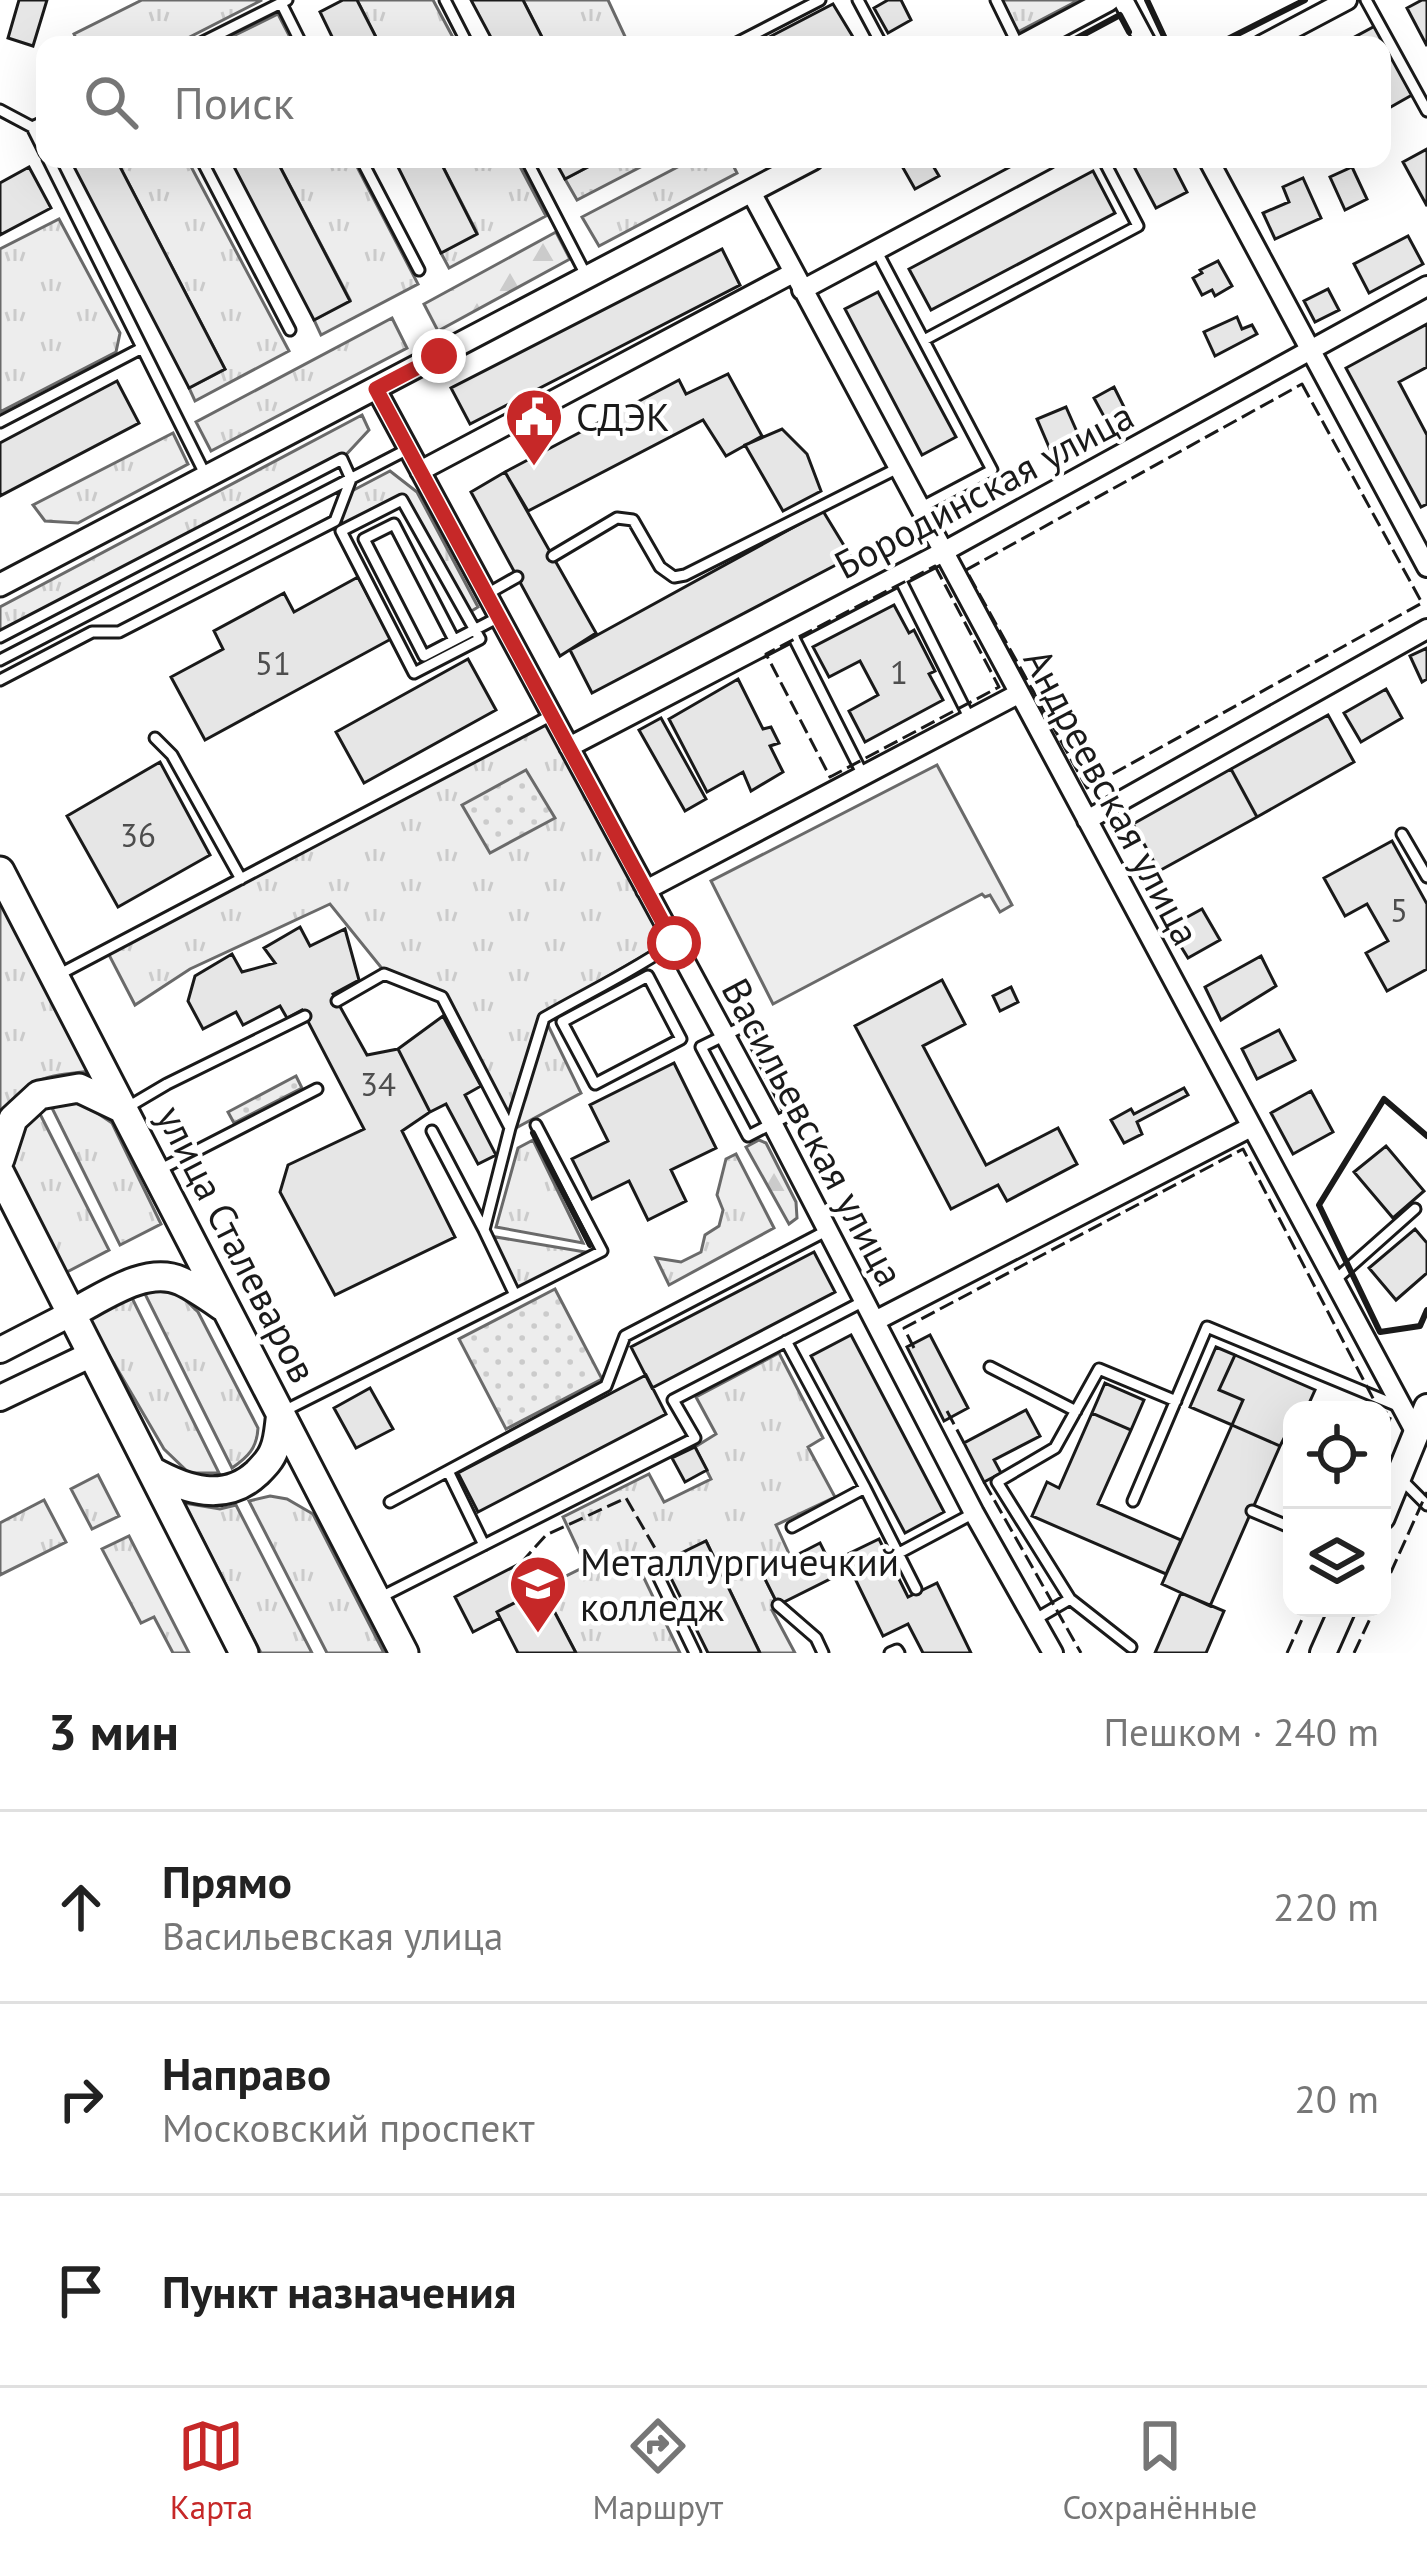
<!DOCTYPE html>
<html lang="ru">
<meta charset="utf-8">
<style>
body{margin:0;font-family:"PT Sans",sans-serif;background:#f2f2f2;color:#222}
.controls{position:absolute;right:36px;bottom:36px;display:grid;overflow:hidden;border-radius:24px;box-shadow:0 12px 48px #0002}
.controls button{width:108px;height:108px;display:grid;place-items:center;padding:0;border:0;border-bottom:3px solid #e0e0e0;background:#fff;color:#222;font:60px sans-serif}
.stop{position:absolute;width:36px;height:36px;margin:-27px;border:9px solid #c62828;border-radius:50%;background:#fff}
.stop.end{background:#c62828;border-color:#fff;box-shadow:0 3px 12px #0008}
.list{margin:0;padding:0;list-style:none}
h2{display:flex;justify-content:space-between;align-items:center;height:156px;margin:0;padding:0 48px;font-size:51px}
h2 small{font-size:39px;font-weight:400;color:#767676}
.list li{display:grid;grid-template-columns:78px 1fr auto;gap:36px;align-items:center;box-sizing:border-box;height:192px;padding:0 48px;border-top:3px solid #e0e0e0}
.list b{display:block;font-size:45px;white-space:nowrap}
.list p{margin:0;font-size:39px;white-space:nowrap;color:#767676}
.list em{font-size:39px;font-style:normal;color:#767676}
.icon{flex:none;width:66px;height:66px;fill:none;stroke:currentColor;stroke-width:2;stroke-linecap:round;stroke-linejoin:round}
.map{position:relative;flex:none;width:1427px;height:1653px;overflow:hidden}
.search{position:absolute;background:#fff;box-shadow:0 12px 48px #0002;left:36px;right:36px;top:36px;height:132px;display:flex;align-items:center;gap:30px;box-sizing:border-box;padding:0 42px;border-radius:24px;color:#767676;font-size:45px}
.sheet{height:732px;background:#fff}
nav{display:flex;justify-content:space-around;align-items:center;box-sizing:border-box;height:168px;border-top:3px solid #e0e0e0;background:#fff;font-size:33px;color:#767676}
nav a{display:grid;justify-items:center;gap:6px}
nav .on{color:#c62828}
.map>svg:first-child{display:block}
.grass{fill:url(#grass-tufts);stroke:#6a6a6a;stroke-width:3}
.forest{fill:url(#forest-firs);stroke:#6a6a6a;stroke-width:3}
.park{fill:url(#park-dots);stroke:#6a6a6a;stroke-width:3}
.garden{fill:#ededed;stroke:#6a6a6a;stroke-width:3}
.building{fill:#e6e6e6;stroke:#1a1a1a;stroke-width:3}
.lines{fill:none;stroke-linecap:round;stroke-linejoin:round}
.service-casing{stroke:#1a1a1a;stroke-width:15}
.minor-casing{stroke:#1a1a1a;stroke-width:24}
.tertiary-casing{stroke:#1a1a1a;stroke-width:27}
.secondary-casing{stroke:#1a1a1a;stroke-width:30}
.primary-casing{stroke:#1a1a1a;stroke-width:33}
.service{stroke:#fff;stroke-width:9}
.minor{stroke:#fff;stroke-width:18}
.tertiary{stroke:#fff;stroke-width:21}
.secondary{stroke:#fff;stroke-width:24}
.primary{stroke:#fff;stroke-width:27}
.fence{stroke:#1a1a1a;stroke-width:3;stroke-dasharray:15 6;stroke-linecap:butt}
.wall{stroke:#1a1a1a;stroke-width:6}
.route{stroke:#c62828;stroke-width:15}
.labels{text-anchor:middle;stroke-width:9;stroke-linejoin:round;paint-order:stroke}
.number-label{font-size:33px;fill:#4d4d4d}
.poi-label{font-size:39px;fill:#1a1a1a;stroke:#fff;text-anchor:start}
.street-label{font-size:39px;fill:#1a1a1a;stroke:#fff}
</style>
<div class="map">
<svg width="1427" height="1653" viewBox="0 0 1427 1653">
<defs>
<pattern id="grass-tufts" width="24" height="20" patternUnits="userSpaceOnUse" patternTransform="scale(3)"><rect width="24" height="20" fill="#ededed"/><path d="M3 7l-1-3M5 7V3M7 7l1-3M15 17l-1-3M17 17v-4M19 17l1-3" fill="none" stroke="#cbcbcb"/></pattern>
<pattern id="forest-firs" width="22" height="20" patternUnits="userSpaceOnUse" patternTransform="scale(3)"><rect width="22" height="20" fill="#ededed"/><path d="M5 1l3.5 6h-7zM16 11l3.5 6h-7z" fill="#cbcbcb"/></pattern>
<pattern id="park-dots" width="8" height="8" patternUnits="userSpaceOnUse" patternTransform="scale(3)"><rect width="8" height="8" fill="#ededed"/><path d="M2 2h.1M6 6h.1" fill="none" stroke="#cbcbcb" stroke-width="1.8" stroke-linecap="round"/></pattern>
</defs>
<rect width="100%" height="100%" fill="#fff"/>
<!-- grass -->
<path class="grass" d="M 142,0 L 262,0 L 174,45 L 79,45 L 74,34 Z
M 357,0 L 433,0 L 457,45 L 380,45 Z
M 523,0 L 608,0 L 629,45 L 546,45 Z
M 999,0 L 1079,0 L 1014,34 Z
M 278,14 L 294,45 L 215,45 Z
M 116,159 L 187,159 L 289,351 L 195,401 L 189,388 L 225,369 Z
M 276,159 L 353,159 L 418,284 L 321,335 L 314,320 L 350,300 Z
M 439,159 L 516,159 L 546,216 L 449,268 L 441,253 L 477,233 Z
M 603,159 L 656,159 L 577,200 L 565,179 Z
M 693,159 L 730,159 L 737,173 L 599,246 L 582,217 Z
M 59,219 L 120,333 L 116,352 L 0,412 L 0,249 Z
M 392,318 L 407,348 L 211,451 L 196,422 Z
M 362,415 L 369,430 L 342,459 L 0,637 L 0,607 Z
M 173,433 L 188,464 L 78,523 L 45,521 L 33,505 Z
M 390,471 L 417,492 L 478,607 L 467,614 L 402,500 L 341,531 L 335,521 L 348,493 Z
M 548,722 L 667,942 L 541,1015 L 510,1119 L 444,994 L 384,971 L 330,904 L 190,969 L 135,1005 L 108,953 Z
M 0,896 L 91,1071 C 46,1076 26,1077 0,1118 Z
M 546,1021 L 581,1093 L 514,1129 Z
M 70,1102 L 87,1106 L 112,1123 L 161,1224 L 120,1245 L 50,1104 Z
M 38,1110 L 109,1250 L 65,1273 L 9,1164 L 18,1130 Z
M 533,1140 L 583,1243 L 496,1227 L 518,1148 Z
M 736,1154 L 774,1228 L 669,1285 L 656,1258 L 681,1262 L 701,1252 L 705,1235 L 719,1226 L 723,1210 L 717,1195 L 726,1159 Z
M 490,1236 L 591,1253 L 516,1291 Z
M 157,1286 L 175,1290 L 198,1312 L 258,1428 C 257,1448 248,1457 232,1468 L 144,1292 Z
M 131,1296 L 219,1473 L 189,1473 L 164,1449 L 88,1319 Z
M 779,1353 L 823,1438 L 808,1447 L 835,1497 L 776,1525 L 791,1558 L 762,1573 L 778,1605 L 772,1610 L 795,1653 L 760,1653 L 706,1541 L 642,1574 L 680,1653 L 576,1653 L 542,1588 L 586,1566 L 563,1517 L 649,1474 L 664,1502 L 711,1479 L 695,1447 L 716,1434 L 696,1397 Z
M 98,1475 L 119,1516 L 92,1529 L 71,1489 Z
M 270,1496 L 287,1499 L 313,1514 L 384,1653 L 327,1653 L 249,1501 Z
M 44,1500 L 66,1542 L 0,1575 L 0,1523 Z
M 184,1503 L 220,1509 L 236,1505 L 312,1653 L 261,1653 Z
M 129,1536 L 189,1653 L 173,1653 L 154,1617 L 141,1623 L 102,1549 Z"/>
<!-- forest -->
<path class="forest" d="M 556,232 L 570,259 L 438,331 L 424,304 Z
M 759,1140 L 766,1143 L 796,1202 L 797,1218 L 789,1224 L 746,1147 Z"/>
<!-- park -->
<path class="park" d="M 526,770 L 555,818 L 490,853 L 462,805 Z
M 296,1076 L 302,1088 L 234,1123 L 228,1112 Z
M 555,1289 L 602,1379 L 506,1429 L 459,1339 Z"/>
<!-- garden -->
<path class="garden" d="M 937,765 L 1012,905 L 1000,912 L 990,895 L 985,897 L 982,894 L 773,1004 L 711,881 Z"/>
<!-- building -->
<path class="building" d="M 19,0 L 47,0 L 33,46 L 8,38 Z
M 343,0 L 357,0 L 380,45 L 336,45 L 320,12 Z
M 471,0 L 523,0 L 546,45 L 495,45 Z
M 888,0 L 901,0 L 911,20 L 888,33 L 874,8 Z
M 1422,0 L 1427,0 L 1427,46 L 1407,8 Z
M 833,4 L 853,37 L 839,45 L 754,45 Z
M 1375,26 L 1412,95 L 1389,108 L 1382,96 L 1382,45 L 1354,45 L 1351,39 Z
M 1427,149 L 1427,206 L 1403,162 Z
M 70,159 L 116,159 L 225,369 L 189,388 Z
M 230,159 L 276,159 L 350,301 L 314,320 Z
M 394,159 L 439,159 L 477,234 L 441,253 Z
M 554,159 L 603,159 L 565,179 Z
M 898,159 L 929,159 L 939,176 L 915,189 Z
M 1130,159 L 1170,159 L 1187,192 L 1156,208 Z
M 29,167 L 51,208 L 0,235 L 0,183 Z
M 1352,167 L 1367,199 L 1345,210 L 1330,177 Z
M 1093,171 L 1115,213 L 931,310 L 909,269 Z
M 1303,178 L 1321,218 L 1275,239 L 1263,213 L 1289,202 L 1283,187 Z
M 1408,236 L 1423,264 L 1369,293 L 1354,264 Z
M 722,249 L 740,285 L 470,424 L 451,388 Z
M 1218,261 L 1232,286 L 1215,296 L 1212,290 L 1202,295 L 1193,278 L 1202,273 L 1200,270 Z
M 1328,289 L 1339,310 L 1315,322 L 1304,301 Z
M 878,292 L 956,437 L 922,455 L 845,309 Z
M 1237,317 L 1242,329 L 1252,325 L 1257,334 L 1215,356 L 1204,332 Z
M 1427,324 L 1427,367 L 1399,382 L 1427,435 L 1427,504 L 1421,507 L 1346,368 Z
M 728,374 L 762,436 L 726,456 L 703,420 L 528,511 L 505,472 L 679,380 L 686,394 Z
M 117,381 L 139,423 L 0,496 L 0,443 Z
M 1114,387 L 1126,411 L 1107,422 L 1094,398 Z
M 1066,407 L 1081,441 L 1052,454 L 1037,419 Z
M 782,429 L 807,454 L 821,491 L 783,511 L 745,445 Z
M 505,472 L 596,633 L 560,656 L 471,492 Z
M 823,511 L 851,557 L 592,693 L 570,650 Z
M 358,577 L 391,639 L 205,740 L 171,677 L 223,649 L 214,631 L 284,593 L 294,612 Z
M 894,605 L 909,633 L 914,630 L 935,671 L 929,674 L 943,700 L 865,742 L 849,711 L 878,695 L 860,661 L 829,677 L 813,647 Z
M 1427,648 L 1427,679 L 1422,682 L 1410,656 Z
M 468,659 L 496,710 L 364,783 L 336,732 Z
M 738,679 L 763,729 L 771,727 L 779,743 L 770,746 L 783,772 L 751,791 L 743,772 L 707,792 L 669,719 Z
M 1386,689 L 1402,718 L 1361,742 L 1344,713 Z
M 1328,715 L 1354,762 L 1257,817 L 1231,769 Z
M 661,718 L 706,799 L 685,811 L 639,730 Z
M 160,762 L 210,855 L 118,907 L 67,816 Z
M 1231,769 L 1257,817 L 1159,871 L 1133,824 Z
M 1392,841 L 1427,904 L 1427,969 L 1387,991 L 1366,953 L 1388,941 L 1367,904 L 1345,916 L 1324,878 Z
M 1202,909 L 1220,940 L 1188,958 L 1169,927 Z
M 300,927 L 310,946 L 345,929 L 359,980 L 333,994 L 367,1055 L 398,1049 L 430,1112 L 402,1131 L 455,1237 L 335,1295 L 280,1192 L 288,1165 L 364,1129 L 302,1010 L 287,1018 L 280,1006 L 243,1025 L 236,1012 L 203,1029 L 188,1001 L 195,976 L 232,954 L 242,972 L 275,963 L 264,948 Z
M 1261,956 L 1276,986 L 1221,1020 L 1205,987 Z
M 942,980 L 965,1024 L 923,1046 L 986,1165 L 1058,1128 L 1077,1164 L 1007,1201 L 998,1185 L 951,1209 L 855,1026 Z
M 1011,987 L 1018,1002 L 1000,1011 L 993,996 Z
M 443,1016 L 481,1086 L 465,1095 L 496,1155 L 478,1164 L 446,1104 L 430,1112 L 398,1049 Z
M 1279,1030 L 1295,1060 L 1257,1079 L 1242,1049 Z
M 674,1063 L 716,1148 L 671,1170 L 686,1201 L 648,1220 L 629,1181 L 592,1199 L 572,1159 L 608,1141 L 590,1105 Z
M 1184,1088 L 1188,1095 L 1137,1122 L 1142,1134 L 1124,1143 L 1111,1120 L 1131,1109 L 1134,1114 Z
M 1311,1091 L 1333,1132 L 1293,1154 L 1271,1113 Z
M 1386,1146 L 1424,1191 L 1393,1218 L 1354,1172 Z
M 1415,1229 L 1427,1243 L 1427,1273 L 1396,1300 L 1369,1268 Z
M 814,1252 L 835,1292 L 652,1388 L 631,1347 Z
M 851,1335 L 944,1512 L 905,1533 L 811,1356 Z
M 930,1335 L 968,1408 L 944,1421 L 907,1347 Z
M 1216,1347 L 1235,1355 L 1219,1390 L 1243,1400 L 1232,1425 L 1190,1407 Z
M 1235,1355 L 1315,1390 L 1306,1410 L 1292,1410 L 1292,1423 L 1280,1446 L 1232,1425 L 1243,1400 L 1219,1390 Z
M 646,1375 L 666,1414 L 478,1512 L 458,1473 Z
M 1105,1383 L 1144,1400 L 1131,1430 L 1092,1413 Z
M 370,1388 L 393,1429 L 356,1448 L 334,1408 Z
M 1026,1410 L 1040,1436 L 994,1460 L 1001,1473 L 984,1482 L 964,1443 Z
M 1092,1413 L 1131,1430 L 1098,1504 L 1181,1540 L 1166,1574 L 1032,1516 L 1047,1482 L 1059,1488 Z
M 1232,1425 L 1280,1446 L 1210,1606 L 1162,1584 Z
M 695,1447 L 707,1470 L 685,1482 L 672,1458 Z
M 879,1539 L 908,1597 L 937,1583 L 971,1653 L 923,1653 L 908,1624 L 883,1636 L 844,1556 Z
M 706,1541 L 760,1653 L 708,1653 L 663,1562 Z
M 820,1543 L 830,1563 L 844,1556 L 850,1569 L 778,1605 L 762,1573 Z
M 521,1563 L 536,1592 L 497,1612 L 500,1618 L 473,1632 L 455,1597 Z
M 542,1588 L 576,1653 L 518,1653 L 497,1612 Z
M 1181,1593 L 1224,1611 L 1206,1653 L 1155,1653 Z"/>
<g class="lines">
<!-- service casing -->
<g class="service-casing">
<path id="service" d="M 445,0 L 468,45
M 858,0 L 882,45
M 996,0 L 1018,45
M 1366,0 L 1427,111
M 281,3 L 302,45
M 197,45 L 287,0
M 733,45 L 820,0
M 0,110 L 32,127 L 45,121
M 32,127 L 45,153
M 48,159 L 206,476
M 201,159 L 290,330
M 361,159 L 419,270
M 526,159 L 587,277
M 876,250 L 992,470 L 920,508
M 924,340 L 1138,226 L 1103,159
M 0,422 L 142,348
M 402,500 L 480,639 L 414,673 L 341,531 Z
M 553,556 L 617,518 L 633,520 L 660,567 L 674,577 L 685,575 L 898,468
M 898,575 L 970,719
M 487,594 L 517,577
M 790,630 L 863,775
M 0,637 L 342,459 L 351,479 L 335,521 L 119,632 L 92,632 L 0,680
M 454,640 L 394,524 L 364,539 L 424,656 L 499,617
M 0,660 L 408,449
M 155,738 L 172,755 L 241,879
M 1402,834 L 1427,877
M 58,975 L 552,715
M 648,976 L 681,1039 L 595,1084 L 562,1022 Z
M 337,1001 L 384,974 L 442,997 L 510,1128
M 746,1025 L 791,1114 L 748,1136 L 701,1047 Z
M 128,1107 L 167,1084 L 305,1016
M 432,1131 L 484,1230
M 161,1169 L 317,1089
M 1334,1281 L 1415,1209
M 515,1295 L 602,1251 L 536,1125
M 786,1341 L 865,1488 L 916,1589
M 990,1367 L 1076,1411
M 286,1410 L 515,1295 L 484,1230 L 510,1128 L 544,1018 C 587,993 634,971 675,942
M 448,1471 L 484,1545
M 1401,1479 L 1427,1505
M 1133,1501 L 1207,1327 L 1398,1406
M 390,1502 L 606,1386 L 625,1336 L 828,1230
M 1252,1511 L 1292,1528
M 792,1527 L 865,1488
M 899,1553 L 974,1513
M 659,1578 L 695,1653
M 379,1598 L 695,1438 L 673,1400 L 864,1301
M 778,1605 L 816,1638 L 823,1653
M 1034,1620 L 1070,1599
M 1131,1647 L 1070,1599 L 997,1482 L 1055,1448 L 1099,1369 L 1176,1401
M 890,1653 L 897,1650 L 899,1653"/>
</g>
<!-- minor casing -->
<g class="minor-casing">
<path id="minor" d="M 1123,0 L 1147,45
M 1262,45 L 1347,0
M 1208,159 L 1427,567
M 751,192 L 1416,1433
M 802,290 L 1047,159
M 376,389 L 769,1117 L 974,1513 L 1053,1653
M 420,471 L 793,273
M 569,747 L 943,552 L 1427,286
M 1087,820 L 1427,629
M 646,890 L 1018,694
M 875,1321 L 1251,1127"/>
</g>
<!-- tertiary casing -->
<g class="tertiary-casing">
<path id="tertiary" d="M 1024,45 L 1108,0
M 0,585 L 812,159"/>
</g>
<!-- secondary casing -->
<g class="secondary-casing">
<path id="secondary" d="M 0,1350 L 70,1314
M 0,1398 L 90,1355
M 1382,1517 L 1427,1407
M 1323,1653 L 1343,1608"/>
</g>
<!-- primary casing -->
<g class="primary-casing">
<path id="primary" d="M 0,871 L 404,1653
M 0,1159 L 13,1119 L 39,1095 L 79,1088 L 123,1109
M 0,1173 L 244,1653
M 70,1314 C 101,1299 145,1265 181,1281 C 196,1288 210,1298 223,1307
M 152,1471 C 186,1490 225,1503 257,1473 C 264,1466 271,1459 274,1450 C 279,1439 279,1425 281,1413"/>
</g>
<!-- service -->
<use href="#service" class="service"/>
<!-- minor -->
<use href="#minor" class="minor"/>
<!-- tertiary -->
<use href="#tertiary" class="tertiary"/>
<!-- secondary -->
<use href="#secondary" class="secondary"/>
<!-- primary -->
<use href="#primary" class="primary"/>
<!-- fence -->
<path class="fence" d="M 1302,384 L 1422,603 L 1087,788 L 966,570 Z
M 935,566 L 999,687 L 830,777 L 766,654 Z
M 914,1348 L 904,1328 L 1243,1149 L 1377,1406 L 1391,1416 L 1382,1438
M 947,1411 L 964,1443
M 984,1482 L 1081,1653
M 521,1563 L 546,1535 L 626,1498 L 663,1562
M 1382,1592 L 1427,1492
M 1287,1653 L 1307,1608
M 1354,1653 L 1375,1608"/>
<!-- wall -->
<path class="wall" d="M 1147,0 L 1168,45
M 1064,45 L 1120,15 L 1129,32
M 1216,45 L 1305,0
M 533,1133 L 590,1245
M 1427,1136 L 1384,1099 L 1319,1205 L 1380,1332 L 1420,1326 L 1427,1310"/>
</g>
<g class="lines">
<!-- route -->
<path class="route" d="M 439,356 L 376,389 L 674,943"/>
</g>
<!-- icons -->
<defs>
<g id="civic-pin" transform="scale(3)"><path d="M0 17L-7.5 6A9.5 9.5 0 1 1 7.5 6Z" fill="#c62828" stroke="#fff"/><path d="M-.6-6.5H3V-4.5H.6V-3L4-1V1h2V6H-6V1h2V-1L-.6-3ZM-1.2 2.5V6h2.4V2.5Z" fill="#fff"/></g>
<g id="university-pin" transform="scale(3)"><path d="M0 17L-7.5 6A9.5 9.5 0 1 1 7.5 6Z" fill="#c62828" stroke="#fff"/><path d="M0-5L7-2L0 1L-7-2ZM-4 1L0 2.5L4 1V4Q0 6-4 4Z" fill="#fff"/></g>
</defs>
<g fill-rule="evenodd">
<use href="#civic-pin" x="534" y="417"/>
<use href="#university-pin" x="538" y="1584"/>
</g>
<g class="labels">
<!-- number labels -->
<g class="number-label">
<text x="273" y="675">51</text>
<text x="899" y="684">1</text>
<text x="138" y="847">36</text>
<text x="1399" y="922">5</text>
<text x="378" y="1096">34</text>
</g>
<!-- poi labels -->
<g class="poi-label">
<text x="576" y="431">СДЭК</text>
<text x="580" y="1576">Металлургичечкий<tspan x="580" dy="45">колледж</tspan></text>
</g>
<!-- street labels -->
<g class="street-label">
<text transform="translate(984 490) rotate(-28)" y="14">Бородинская улица</text>
<text transform="translate(1112 797) rotate(62)" y="14">Андреевская улица</text>
<text transform="translate(813 1132) rotate(62)" y="14">Васильевская улица</text>
<text transform="translate(237 1244) rotate(63)" y="14">улица Сталеваров</text>
</g>
</g>
</svg>
<div class="controls">
<button><svg class="icon" aria-label="locate" viewBox="0 0 24 24"><circle cx="12" cy="12" r="6"/><path d="M12 2v4M12 18v4M2 12h4M18 12h4"/></svg></button>
<button><svg class="icon" aria-label="layers" viewBox="0 0 24 24"><path d="M12 4l9 5-9 5-9-5zM3 14l9 5 9-5"/></svg></button>
</div>
<div class="stop" style="left:674px;top:943px"></div>
<div class="stop end" style="left:439px;top:356px"></div>
<div class="search"><svg class="icon" aria-label="search" viewBox="0 0 24 24"><circle cx="10" cy="10" r="6"/><path d="M15 15l6 6"/></svg>Поиск</div>
</div>
<section class="sheet">
<h2>3 мин<small>Пешком · 240 m</small></h2>
<ul class="list">
<li><svg class="icon" aria-label="ahead" viewBox="0 0 24 24"><path d="M12 20V5M6 11l6-6 6 6"/></svg><div><b>Прямо</b><p>Васильевская улица</p></div><em>220 m</em></li>
<li><svg class="icon" aria-label="right" viewBox="0 0 24 24"><path d="M7 20v-9h11M14 6l5 5-5 5"/></svg><div><b>Направо</b><p>Московский проспект</p></div><em>20 m</em></li>
<li><svg class="icon" aria-label="arrive" viewBox="0 0 24 24"><path d="M6 21V4h12l-3 4 3 4H6"/></svg><div><b>Пункт назначения</b></div></li>
</ul>
</section>
<nav>
<a class="on"><svg class="icon" aria-label="map" viewBox="0 0 24 24"><path d="M3 6l6-2 6 2 6-2v14l-6 2-6-2-6 2zM9 4v14M15 6v14"/></svg>Карта</a>
<a><svg class="icon" aria-label="directions" viewBox="0 0 24 24"><path d="M12 3l9 9-9 9-9-9zM9 14v-3h6M13 9l2 2-2 2"/></svg>Маршрут</a>
<a><svg class="icon" aria-label="saved" viewBox="0 0 24 24"><path d="M7 4h10v16l-5-4-5 4z"/></svg>Сохранённые</a>
</nav>
